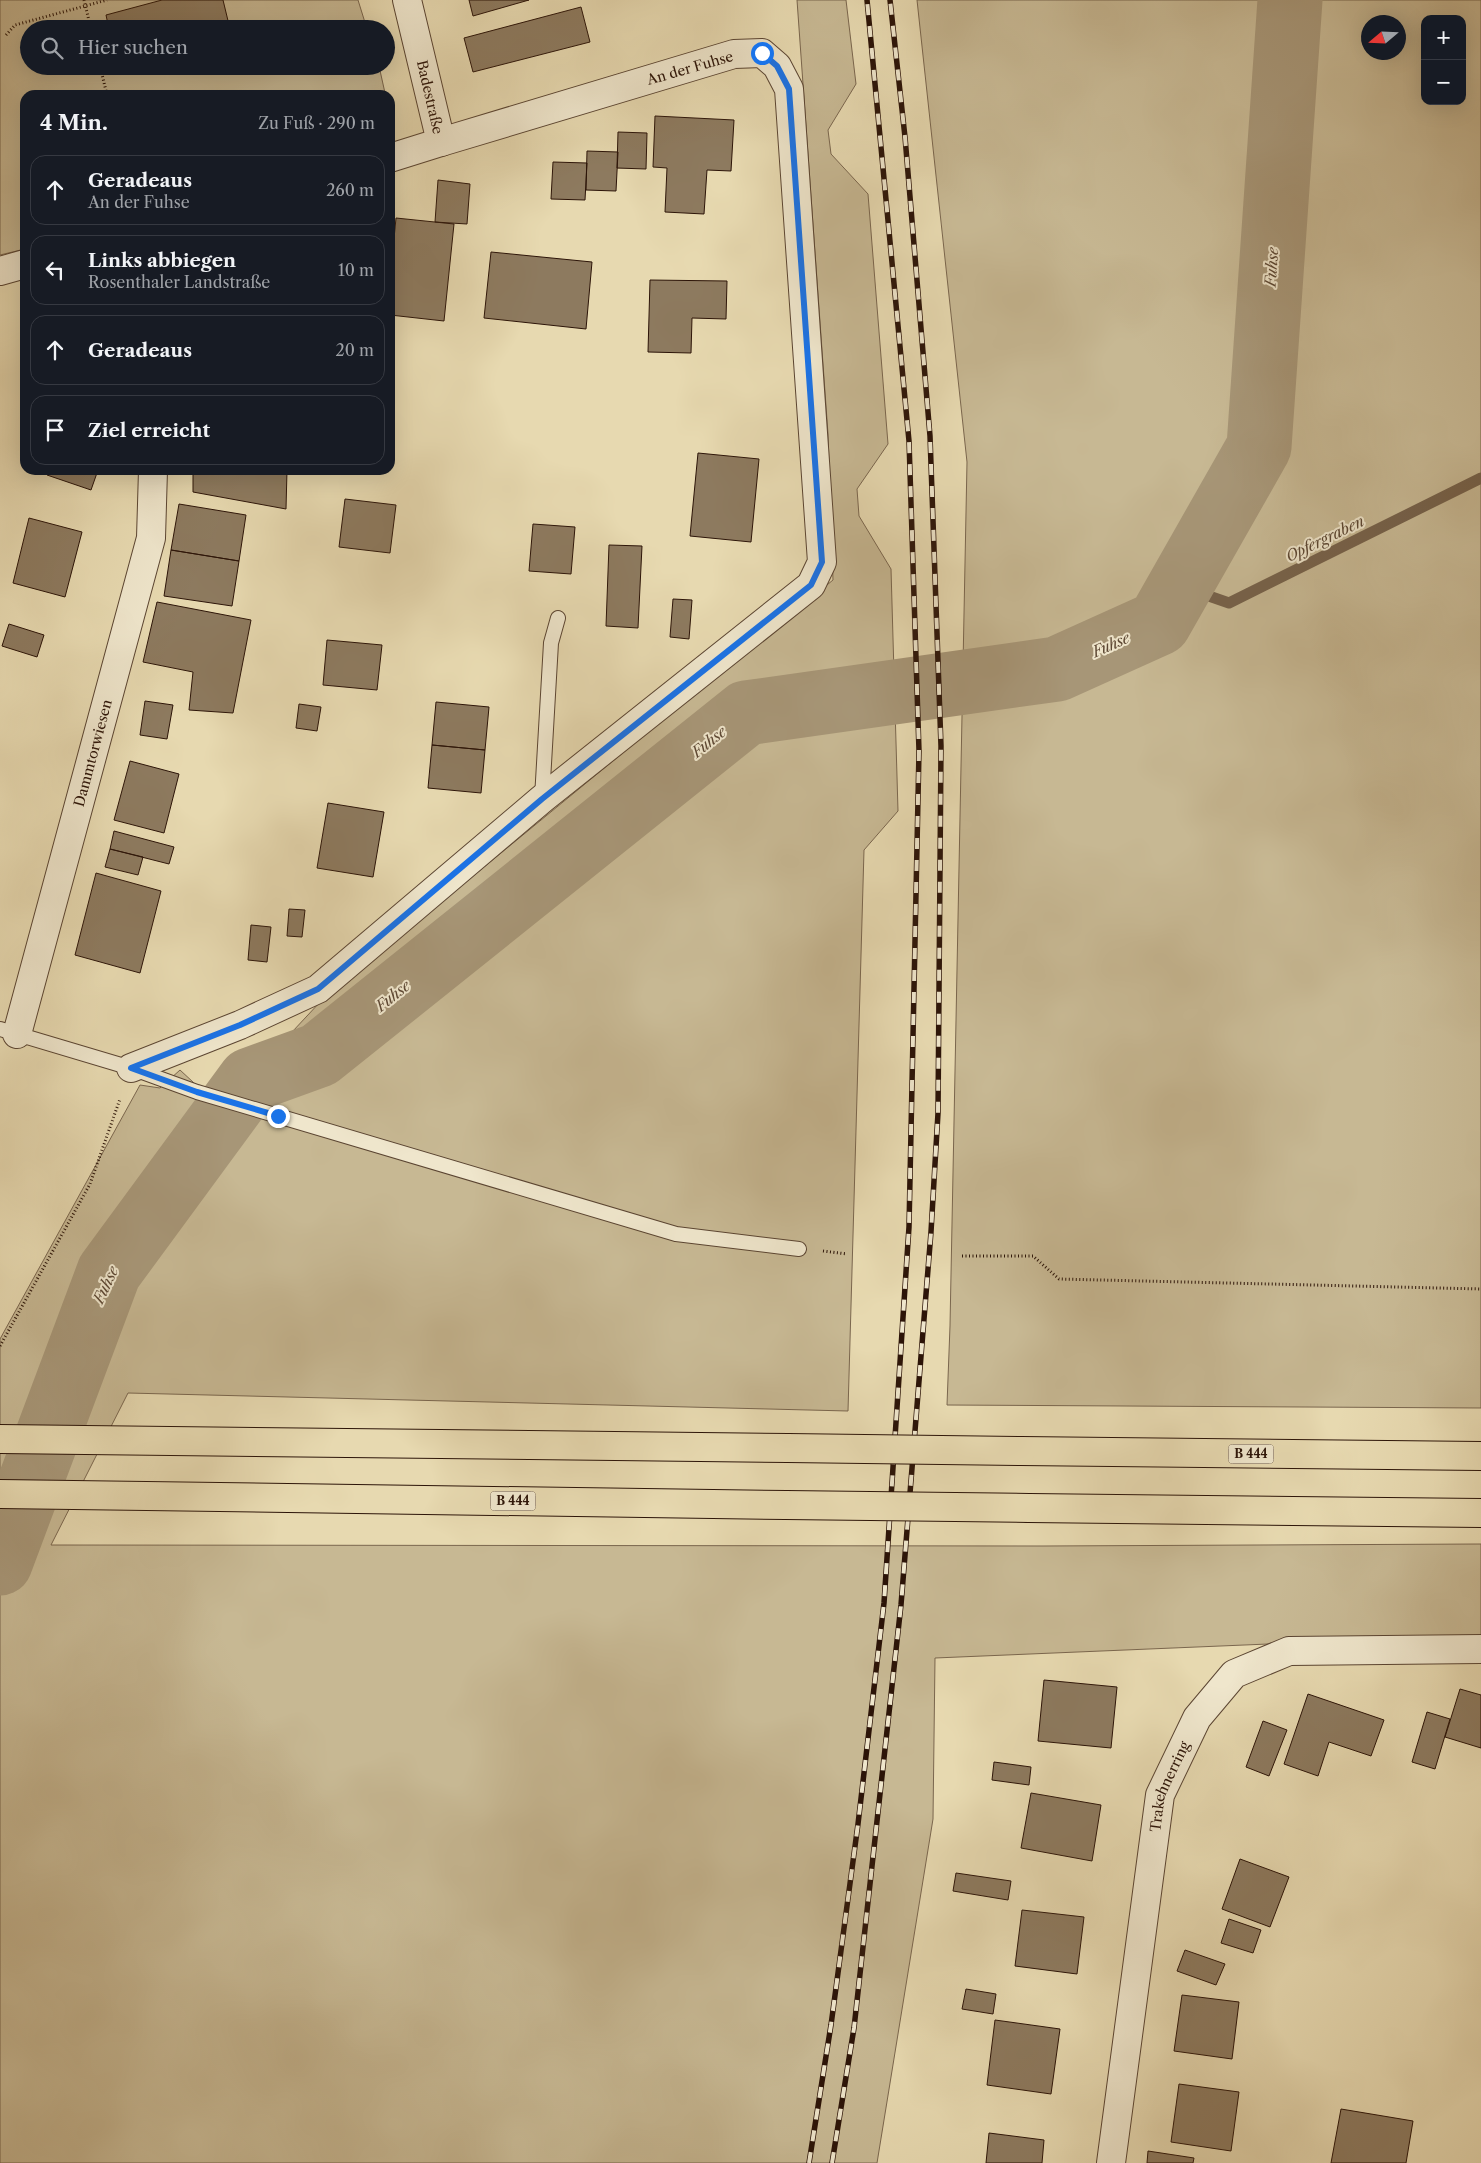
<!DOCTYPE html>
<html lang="de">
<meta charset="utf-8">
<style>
body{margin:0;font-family:"Libre Caslon Text",serif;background:#20242c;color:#f1f3f6}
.controls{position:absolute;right:15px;top:15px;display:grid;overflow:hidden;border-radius:10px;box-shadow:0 5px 20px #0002}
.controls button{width:45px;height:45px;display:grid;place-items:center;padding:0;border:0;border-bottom:1px solid #363941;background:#171b24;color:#f1f3f6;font:25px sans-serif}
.compass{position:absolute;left:1361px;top:15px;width:45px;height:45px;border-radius:50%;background:#171b24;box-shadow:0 5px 20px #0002;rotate:251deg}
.stop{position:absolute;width:15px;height:15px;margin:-11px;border:4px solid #1a73e8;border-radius:50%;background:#fff}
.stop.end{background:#1a73e8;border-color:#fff;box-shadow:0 1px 5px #0008}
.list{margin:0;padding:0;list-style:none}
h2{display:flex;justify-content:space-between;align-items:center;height:65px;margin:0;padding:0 20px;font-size:21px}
h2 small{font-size:16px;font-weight:400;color:#9ea1a6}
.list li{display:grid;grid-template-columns:32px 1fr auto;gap:15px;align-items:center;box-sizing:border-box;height:70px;margin:0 10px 10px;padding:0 10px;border:1px solid #363941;border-radius:15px}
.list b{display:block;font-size:19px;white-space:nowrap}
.list p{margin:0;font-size:16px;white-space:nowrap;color:#9ea1a6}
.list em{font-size:16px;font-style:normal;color:#9ea1a6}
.icon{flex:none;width:28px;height:28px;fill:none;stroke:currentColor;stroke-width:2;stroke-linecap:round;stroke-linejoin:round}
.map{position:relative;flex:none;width:1481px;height:2163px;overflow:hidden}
.search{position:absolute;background:#171b24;box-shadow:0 5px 20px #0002;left:20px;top:20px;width:375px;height:55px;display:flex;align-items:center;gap:12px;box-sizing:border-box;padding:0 18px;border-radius:28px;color:#9ea1a6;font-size:19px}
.panel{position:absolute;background:#171b24;box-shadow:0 5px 20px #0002;left:20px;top:90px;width:375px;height:385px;border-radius:15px}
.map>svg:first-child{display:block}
.green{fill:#c7b893;stroke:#7a664e;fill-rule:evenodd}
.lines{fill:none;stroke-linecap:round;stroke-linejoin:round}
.stream{stroke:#76624b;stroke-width:11}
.river{stroke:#a79677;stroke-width:65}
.building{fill:#8d7a5f;stroke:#2c1408}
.service-casing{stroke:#5b4532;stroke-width:16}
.minor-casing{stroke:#5b4532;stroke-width:30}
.trunk-casing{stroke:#2c1408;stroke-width:30}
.path{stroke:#2c1408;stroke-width:3;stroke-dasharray:1 2.5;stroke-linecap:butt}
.service{stroke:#efe6cc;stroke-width:14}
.minor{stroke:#efe6cc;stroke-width:28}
.trunk{stroke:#e7d9b0;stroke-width:28}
.rail-casing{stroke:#2c1408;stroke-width:5.5}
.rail{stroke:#efe6cc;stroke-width:4;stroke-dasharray:11;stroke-linecap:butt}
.trunk-bridge-casing{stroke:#2c1408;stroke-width:30;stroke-linecap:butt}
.trunk-bridge{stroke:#e7d9b0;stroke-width:28}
.route{stroke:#1a73e8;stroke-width:6}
.labels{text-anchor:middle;stroke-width:4;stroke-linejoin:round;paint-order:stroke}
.shield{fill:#efe6cc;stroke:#665343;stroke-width:1}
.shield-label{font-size:12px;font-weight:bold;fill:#2c1408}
.street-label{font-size:14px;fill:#2c1408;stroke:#efe6cc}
.water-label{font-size:15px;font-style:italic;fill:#5d4834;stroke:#efe6cc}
</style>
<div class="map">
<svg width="1481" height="2163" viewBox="0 0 1481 2163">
<rect width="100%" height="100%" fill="#e7d9b0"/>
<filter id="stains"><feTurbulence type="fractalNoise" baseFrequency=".004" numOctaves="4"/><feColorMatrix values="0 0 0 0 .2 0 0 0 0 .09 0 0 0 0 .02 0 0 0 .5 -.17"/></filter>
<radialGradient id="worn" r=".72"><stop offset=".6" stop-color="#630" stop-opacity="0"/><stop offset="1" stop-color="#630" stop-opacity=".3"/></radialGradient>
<!-- green -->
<path class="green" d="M 0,0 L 358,0 L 367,29 L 29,29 L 29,66 L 379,66 L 385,93 L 384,95 L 25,95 L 25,249 L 0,255 Z
M 797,0 L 846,0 L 856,84 L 828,130 L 831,154 L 868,194 L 888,444 L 857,489 L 859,516 L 891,569 L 898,811 L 864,850 L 848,1411 L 128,1393 L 51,1545 L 1043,1546 L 1481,1544 L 1481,1639 L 1292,1643 L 935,1658 L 933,1819 L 877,2163 L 0,2163 L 0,1339 L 140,1085 L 160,1088 L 180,1070 L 221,1108 L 321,1001 L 833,580 L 828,434 Z
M 917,0 L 1481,0 L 1481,1408 L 947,1405 L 950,1326 L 967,462 ZM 1425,19 L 1462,19 L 1462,101 L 1425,101 ZM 1368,22 L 1398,22 L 1398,52 L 1368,52 Z"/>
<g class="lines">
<!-- stream -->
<path class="stream" d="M 1180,586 L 1229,603 L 1481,478"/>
<!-- river -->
<path class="river" d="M 0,1563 L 109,1272 L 250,1080 L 319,1055 L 746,713 L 1057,669 L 1159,623 L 1259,447 L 1290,0"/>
</g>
<!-- building -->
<path class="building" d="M 162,0 L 223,0 L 230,29 L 109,29 L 106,15 Z
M 469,0 L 529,0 L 473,16 Z
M 581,7 L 590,42 L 473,72 L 464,38 Z
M 119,66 L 142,66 L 120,72 Z
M 655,116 L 734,120 L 731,171 L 707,170 L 704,214 L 665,212 L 667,168 L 653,167 Z
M 618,132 L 647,133 L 646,169 L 617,168 Z
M 587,151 L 618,152 L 616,191 L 586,190 Z
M 553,162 L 587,163 L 585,200 L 551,199 Z
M 438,180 L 470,184 L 467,224 L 435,222 Z
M 396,218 L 454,224 L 444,321 L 390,315 L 390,280 Z
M 491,252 L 592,262 L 586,329 L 484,318 Z
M 650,280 L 727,281 L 726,319 L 692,318 L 691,353 L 648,352 Z
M 698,453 L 759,459 L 751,542 L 690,536 Z
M 48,470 L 98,470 L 91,490 L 47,475 Z
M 193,470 L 287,470 L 286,509 L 193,492 Z
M 345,499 L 396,505 L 390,553 L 339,547 Z
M 179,504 L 246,515 L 239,561 L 171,550 Z
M 29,518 L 82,532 L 65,597 L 13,583 Z
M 533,524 L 575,527 L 571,574 L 529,571 Z
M 609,545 L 642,546 L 638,628 L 606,626 Z
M 171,550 L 239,561 L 232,606 L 164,596 Z
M 673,599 L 692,600 L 689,639 L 670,637 Z
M 157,602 L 251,620 L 233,713 L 189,710 L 193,672 L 143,662 Z
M 9,624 L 44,635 L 37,657 L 2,646 Z
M 327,640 L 382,645 L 377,690 L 323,685 Z
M 145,701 L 173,705 L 167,739 L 140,735 Z
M 436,702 L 489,707 L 485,750 L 432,745 Z
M 299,704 L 321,707 L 317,731 L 296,728 Z
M 432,745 L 485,750 L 481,793 L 428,788 Z
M 130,761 L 179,774 L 164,833 L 114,820 Z
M 328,803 L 384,812 L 373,877 L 317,868 Z
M 114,831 L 174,847 L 169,864 L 110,849 Z
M 110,849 L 143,857 L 138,875 L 105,867 Z
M 96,873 L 161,891 L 140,973 L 75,955 Z
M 289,909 L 305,910 L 302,937 L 287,936 Z
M 251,925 L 271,927 L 267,962 L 248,960 Z
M 1044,1680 L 1117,1687 L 1111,1748 L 1038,1741 Z
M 1460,1689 L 1481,1695 L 1481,1748 L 1445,1737 Z
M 1308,1694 L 1384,1720 L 1371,1756 L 1329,1742 L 1318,1776 L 1284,1764 Z
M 1427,1712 L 1450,1719 L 1435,1769 L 1412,1762 Z
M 1263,1721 L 1287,1730 L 1269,1776 L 1246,1767 Z
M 994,1762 L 1031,1767 L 1029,1785 L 992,1780 Z
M 1031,1793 L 1101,1805 L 1092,1861 L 1021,1848 Z
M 1240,1859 L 1289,1877 L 1270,1927 L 1222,1909 Z
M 956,1873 L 1011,1881 L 1008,1900 L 953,1891 Z
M 1022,1910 L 1084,1917 L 1077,1974 L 1015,1966 Z
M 1229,1919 L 1261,1930 L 1253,1953 L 1221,1943 Z
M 1185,1950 L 1225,1964 L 1216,1985 L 1177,1971 Z
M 966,1989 L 996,1994 L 993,2014 L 962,2009 Z
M 1182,1995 L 1239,2002 L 1232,2059 L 1174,2051 Z
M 995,2020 L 1060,2029 L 1051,2094 L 987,2085 Z
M 1179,2084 L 1239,2092 L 1231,2151 L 1171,2142 Z
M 1341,2109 L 1413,2121 L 1406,2163 L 1331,2163 Z
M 989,2133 L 1044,2140 L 1042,2163 L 986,2163 Z
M 1148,2151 L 1194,2158 L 1193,2163 L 1147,2163 Z"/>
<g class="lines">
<!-- service casing -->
<g class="service-casing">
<path id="service" d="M 542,798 L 551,643 L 558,618
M 0,1029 L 131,1068 L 197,1092 L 676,1234 L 799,1249"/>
</g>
<!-- minor casing -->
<g class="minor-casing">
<g id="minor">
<path d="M 390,158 L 441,142 L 407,0"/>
<path d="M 0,271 L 25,264"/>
<path id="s1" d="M 17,1034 L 151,538 L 153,470"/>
<path d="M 131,1068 L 240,1025 L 318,989 L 542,799 L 811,585 L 822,562 L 789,89 L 777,66 L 762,53 L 734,54 L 441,142"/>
<path id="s2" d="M 1111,2163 L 1160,1795 L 1197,1718 L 1234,1674 L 1289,1651 L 1481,1649"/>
</g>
</g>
<!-- trunk casing -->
<g class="trunk-casing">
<path id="trunk" d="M 0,1439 L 788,1448
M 1021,1451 L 1481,1456
M 0,1494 L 786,1505
M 1029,1508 L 1481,1513"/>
</g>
<!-- path -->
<path class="path" d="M 84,0 L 91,29
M 6,35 L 15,25 L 107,0
M 100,66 L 107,95
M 823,1251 L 847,1254
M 962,1256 L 1033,1256 L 1059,1279 L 1481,1289
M 0,1346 L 90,1184 L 120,1099"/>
<!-- service -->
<use href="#service" class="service"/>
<!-- minor -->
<use href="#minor" class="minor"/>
<!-- trunk -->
<use href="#trunk" class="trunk"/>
<!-- rail casing -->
<g class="rail-casing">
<path id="rail" d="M 809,2163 L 831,2025 L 858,1824 L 884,1603 L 909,1227 L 919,751 L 909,441 L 867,0
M 832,2163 L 854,2028 L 901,1605 L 931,1232 L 938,1113 L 941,746 L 930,436 L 905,137 L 890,0"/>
</g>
<!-- rail -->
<use href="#rail" class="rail"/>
<!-- trunk-bridge casing -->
<g class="trunk-bridge-casing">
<path id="trunk-bridge" d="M 788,1448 L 1021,1451
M 786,1505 L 1029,1508"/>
</g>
<!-- trunk-bridge -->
<use href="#trunk-bridge" class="trunk-bridge"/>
</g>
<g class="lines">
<!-- route -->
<path class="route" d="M 278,1116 L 197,1092 L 131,1068 L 240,1025 L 318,989 L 542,799 L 811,585 L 822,562 L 789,89 L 777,66 L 762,53"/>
</g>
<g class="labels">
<!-- shield labels -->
<g class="shield">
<rect x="1228.5" y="1444.5" width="45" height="19" rx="4"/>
<rect x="490.5" y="1491.5" width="45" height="19" rx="4"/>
</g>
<g class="shield-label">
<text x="1251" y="1458">B 444</text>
<text x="513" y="1505">B 444</text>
</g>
<!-- street labels -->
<g class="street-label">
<text transform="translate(690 68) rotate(-16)" y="5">An der Fuhse</text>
<text transform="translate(430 97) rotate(77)" y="5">Badestraße</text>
<text dy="5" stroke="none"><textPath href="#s1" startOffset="291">Dammtorwiesen</textPath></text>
<text dy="5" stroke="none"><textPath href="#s2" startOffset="382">Trakehnerring</textPath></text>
</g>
<!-- water labels -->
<g class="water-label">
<text transform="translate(1272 267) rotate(-86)" y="5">Fuhse</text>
<text transform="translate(1325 539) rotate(-26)" y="5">Opfergraben</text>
<text transform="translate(1111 645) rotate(-24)" y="5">Fuhse</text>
<text transform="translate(709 742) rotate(-39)" y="5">Fuhse</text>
<text transform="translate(393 996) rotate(-39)" y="5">Fuhse</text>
<text transform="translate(106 1285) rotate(-65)" y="5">Fuhse</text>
</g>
</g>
<rect width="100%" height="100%" filter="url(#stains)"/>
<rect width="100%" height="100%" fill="url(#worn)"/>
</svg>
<div class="controls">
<button>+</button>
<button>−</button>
</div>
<svg class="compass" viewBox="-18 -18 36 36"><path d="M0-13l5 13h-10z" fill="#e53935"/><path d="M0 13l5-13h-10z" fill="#9ea1a6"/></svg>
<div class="stop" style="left:762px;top:53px"></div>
<div class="stop end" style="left:278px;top:1116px"></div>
<div class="search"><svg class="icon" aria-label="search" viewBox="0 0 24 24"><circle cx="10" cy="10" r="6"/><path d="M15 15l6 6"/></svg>Hier suchen</div>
<section class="panel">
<h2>4 Min.<small>Zu Fuß · 290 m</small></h2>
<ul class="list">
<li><svg class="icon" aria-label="ahead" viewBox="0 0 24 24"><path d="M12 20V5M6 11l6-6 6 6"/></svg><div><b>Geradeaus</b><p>An der Fuhse</p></div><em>260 m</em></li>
<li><svg class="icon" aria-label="left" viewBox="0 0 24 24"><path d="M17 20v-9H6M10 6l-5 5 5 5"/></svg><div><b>Links abbiegen</b><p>Rosenthaler Landstraße</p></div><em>10 m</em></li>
<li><svg class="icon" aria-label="ahead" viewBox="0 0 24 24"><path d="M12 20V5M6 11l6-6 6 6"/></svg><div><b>Geradeaus</b></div><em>20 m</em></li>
<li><svg class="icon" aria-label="arrive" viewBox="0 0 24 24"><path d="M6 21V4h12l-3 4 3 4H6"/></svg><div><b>Ziel erreicht</b></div></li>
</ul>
</section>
</div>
